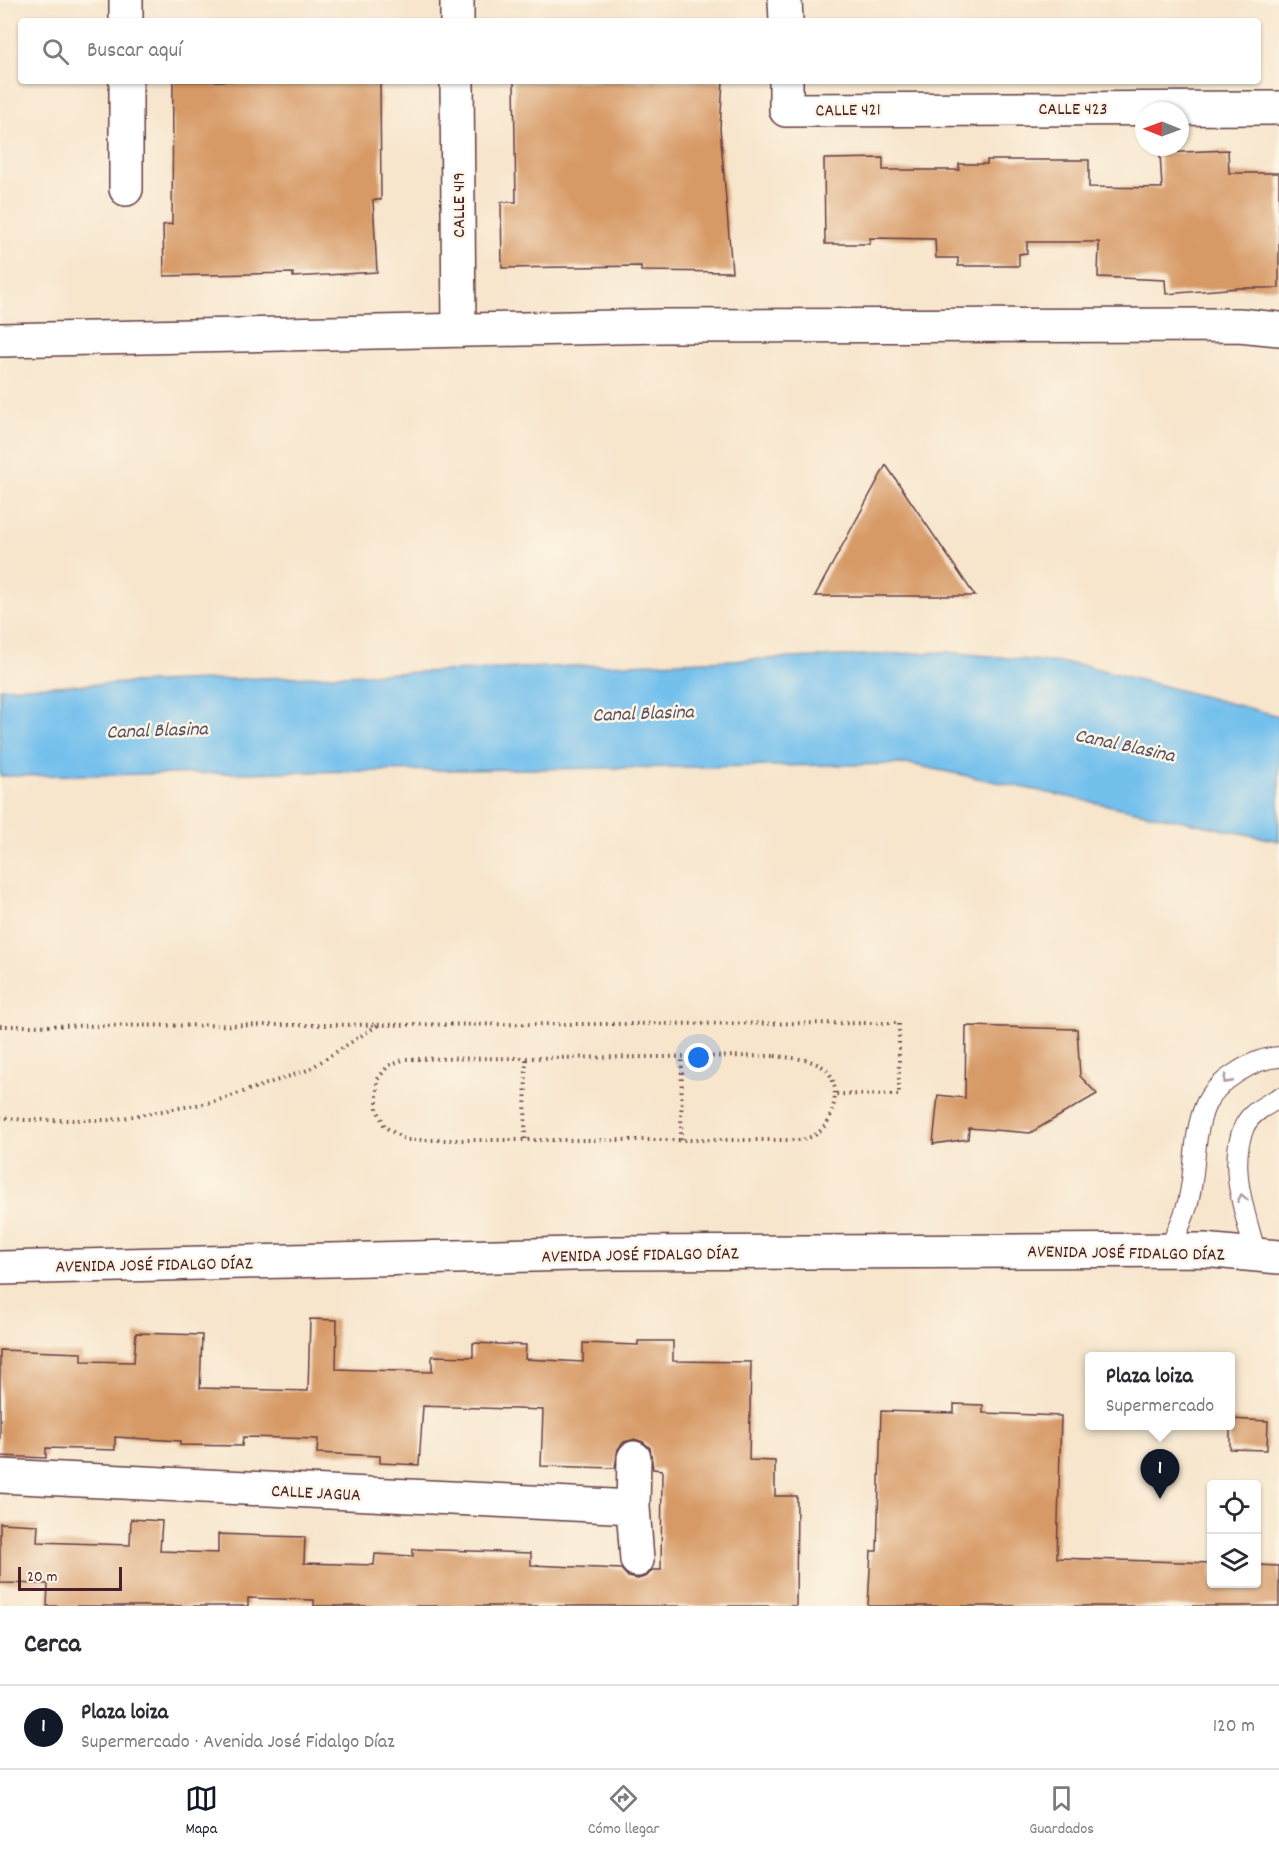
<!DOCTYPE html>
<html lang="es">
<meta charset="utf-8">
<style>
body{margin:0;font-family:Dekko,sans-serif;background:#f7f7f7;color:#2b2b33}
.controls{position:absolute;right:18px;bottom:18px;display:grid;overflow:hidden;border-radius:6px;box-shadow:0 2px 4px #0004}
.controls button{width:54px;height:54px;display:grid;place-items:center;padding:0;border:0;border-bottom:2px solid #e1e1e2;background:#fff;color:#2b2b33;font:30px sans-serif}
.compass{position:absolute;left:1135px;top:102px;width:54px;height:54px;border-radius:50%;background:#fff;box-shadow:0 2px 4px #0004;rotate:271deg}
.scale{position:absolute;left:18px;bottom:15px;width:104px;box-sizing:border-box;padding-left:6px;border:3px solid #4a1f2b;border-top:0;font-size:16px;line-height:21px;white-space:nowrap;color:#4a1f2b;-webkit-text-stroke:4px #fcf5e5;paint-order:stroke}
.you{position:absolute;left:699px;top:1058px;width:21px;height:21px;margin:-15px;border:4px solid #fff;border-radius:50%;background:#1a73e8;box-shadow:0 0 0 9px #1a73e833}
.badge{display:grid;place-items:center;width:39px;height:39px;border-radius:50%;background:#111827;color:#fff;font-size:20px;font-weight:700}
.pin{position:absolute;translate:-50% -50px;filter:drop-shadow(0 2px 3px #0008)}
.pin::after{content:'';position:absolute;top:32px;width:21px;height:18px;background:inherit;clip-path:polygon(0 0,100% 0,50% 100%)}
.popup{position:absolute;left:1085px;top:1352px;width:150px;height:78px;box-sizing:border-box;display:grid;place-content:center;border-radius:6px;background:#fff;filter:drop-shadow(0 2px 4px #0005);font-size:20px;white-space:nowrap;color:#7c7c81}
.popup b{font-size:22px;color:#2b2b33}
.popup::after{content:'';position:absolute;left:50%;top:100%;margin-left:-12px;border:12px solid transparent;border-top-color:#fff}
.list{margin:0;padding:0;list-style:none}
h2{display:flex;justify-content:space-between;align-items:center;height:78px;margin:0;padding:0 24px;font-size:26px}
h2 small{font-size:20px;font-weight:400;color:#7c7c81}
.list li{display:grid;grid-template-columns:39px 1fr auto;gap:18px;align-items:center;box-sizing:border-box;height:84px;padding:0 24px;border-top:2px solid #e1e1e2}
.list b{display:block;font-size:22px;white-space:nowrap}
.list p{margin:0;font-size:20px;white-space:nowrap;color:#7c7c81}
.list em{font-size:20px;font-style:normal;color:#7c7c81}
.icon{flex:none;width:33px;height:33px;fill:none;stroke:currentColor;stroke-width:2;stroke-linecap:round;stroke-linejoin:round}
.map{position:relative;flex:none;width:1279px;height:1606px;overflow:hidden}
.search{position:absolute;background:#fff;box-shadow:0 2px 4px #0004;left:18px;right:18px;top:18px;height:66px;display:flex;align-items:center;gap:15px;box-sizing:border-box;padding:0 21px;border-radius:6px;color:#7c7c81;font-size:22px}
.sheet{height:162px;background:#fff}
nav{display:flex;justify-content:space-around;align-items:center;box-sizing:border-box;height:84px;border-top:2px solid #e1e1e2;background:#fff;font-size:16px;color:#7c7c81}
nav a{display:grid;justify-items:center;gap:3px}
nav .on{color:#111827}
.map>svg:first-child{display:block}
.water{fill:#73c0ed;stroke:#5e708c;stroke-width:1.5}
.building{fill:#d79a66}
.lines{fill:none;stroke-linecap:round;stroke-linejoin:round}
.service-casing{stroke:#643d43;stroke-width:22}
.minor-casing{stroke:#643d43;stroke-width:36}
.tertiary-casing{stroke:#643d43;stroke-width:36}
.path{stroke:#643d43;stroke-width:4;stroke-dasharray:1.5 4.5;stroke-linecap:butt}
.service{stroke:#fff;stroke-width:20}
.minor{stroke:#fff;stroke-width:33}
.tertiary{stroke:#fff;stroke-width:33}
.oneway{stroke:#ae9aa0}
.labels{text-anchor:middle;stroke-width:5;stroke-linejoin:round;paint-order:stroke}
.street-label{font-size:18px;fill:#4a1f2b;stroke:#fcf5e5}
.water-label{font-size:20px;font-style:italic;fill:#564f65;stroke:#fcf5e5}
</style>
<div class="map">
<svg width="1279" height="1606" viewBox="0 0 1279 1606">
<rect width="100%" height="100%" fill="#fcf5e5"/>
<filter id="ink" filterUnits="userSpaceOnUse"><feTurbulence type="fractalNoise" baseFrequency=".0167" numOctaves="2"/><feDisplacementMap in="SourceGraphic" scale="12" xChannelSelector="R" yChannelSelector="G"/><feConvolveMatrix kernelMatrix="1 2 1 2 8 2 1 2 1" color-interpolation-filters="sRGB"/></filter>
<filter id="wash" filterUnits="userSpaceOnUse"><feTurbulence type="fractalNoise" baseFrequency=".008" numOctaves="4" result="noise"/><feDisplacementMap in="SourceGraphic" scale="24" xChannelSelector="R" yChannelSelector="G"/><feGaussianBlur stdDeviation="1.35" result="paint"/><feColorMatrix in="noise" values="0 0 0 0 0 0 0 0 0 0 0 0 0 0 0 0 0 1.4 0 .05"/><feComposite in="paint" operator="in"/></filter>
<g filter="url(#wash)">
<rect width="100%" height="100%" fill="#f7e5cc"/>
<!-- water -->
<path class="water" d="M 947,652 L 1083,665 L 1279,716 L 1279,841 L 910,764 L 0,776 L 0,688 Z"/>
<g id="blocks">
<!-- building -->
<path class="building" d="M 173,81 L 380,81 L 381,200 L 373,200 L 377,272 L 293,277 L 293,273 L 164,276 L 163,225 L 172,224 Z
M 514,81 L 723,81 L 720,128 L 732,272 L 641,271 L 641,266 L 502,268 L 501,202 L 516,202 Z
M 1228,150 L 1229,173 L 1279,173 L 1279,288 L 1239,288 L 1166,294 L 1165,280 L 1098,277 L 1099,242 L 1027,242 L 1027,253 L 1019,254 L 1019,266 L 958,266 L 958,258 L 936,258 L 935,239 L 870,238 L 870,244 L 825,244 L 824,159 L 883,158 L 883,170 L 959,170 L 959,164 L 987,164 L 987,160 L 1089,160 L 1089,187 L 1162,188 L 1160,153 Z
M 886,465 L 975,596 L 815,596 Z
M 966,1026 L 1077,1029 L 1080,1076 L 1097,1094 L 1030,1133 L 969,1128 L 968,1139 L 933,1144 L 938,1095 L 965,1098 Z
M 310,1319 L 337,1320 L 336,1369 L 432,1372 L 432,1356 L 473,1357 L 473,1343 L 526,1345 L 525,1359 L 583,1362 L 583,1343 L 638,1345 L 638,1341 L 673,1341 L 673,1361 L 751,1362 L 749,1460 L 775,1461 L 775,1496 L 797,1496 L 796,1606 L 314,1606 L 314,1600 L 248,1598 L 248,1606 L 47,1606 L 48,1584 L 0,1583 L 0,1523 L 38,1525 L 37,1542 L 130,1545 L 131,1519 L 162,1521 L 160,1551 L 218,1553 L 218,1534 L 268,1536 L 305,1537 L 304,1563 L 374,1565 L 375,1554 L 413,1556 L 413,1549 L 531,1553 L 531,1565 L 621,1569 L 628,1577 L 638,1579 L 647,1576 L 652,1570 L 661,1570 L 662,1470 L 653,1469 L 650,1448 L 643,1442 L 635,1439 L 624,1442 L 618,1449 L 615,1468 L 541,1466 L 543,1410 L 423,1406 L 419,1465 L 380,1463 L 380,1456 L 317,1453 L 318,1439 L 243,1437 L 242,1446 L 180,1445 L 180,1441 L 115,1437 L 115,1450 L 46,1448 L 46,1458 L 0,1456 L 0,1350 L 82,1353 L 82,1361 L 134,1362 L 136,1333 L 202,1335 L 200,1388 L 308,1391 Z
M 954,1404 L 983,1405 L 983,1413 L 1061,1416 L 1057,1558 L 1212,1563 L 1212,1584 L 1257,1584 L 1257,1565 L 1279,1566 L 1279,1606 L 868,1606 L 871,1551 L 877,1551 L 881,1411 L 954,1413 Z
M 1230,1419 L 1268,1421 L 1267,1450 L 1230,1449 Z"/>
</g>
</g>
<g filter="url(#ink)">
<use href="#blocks" fill-opacity="0" stroke="#643d43" stroke-width="1.5"/>
<g class="lines">
<!-- service casing -->
<g class="service-casing">
<path id="service" d="M 1169,1250 C 1176,1233 1186,1215 1189,1198 C 1196,1168 1193,1135 1205,1106 C 1215,1082 1254,1058 1279,1057
M 1256,1255 C 1246,1216 1227,1167 1244,1127 C 1250,1113 1266,1105 1279,1098"/>
</g>
<!-- minor casing -->
<g class="minor-casing">
<path id="minor" d="M 457,0 L 457,21
M 785,0 L 786,21
M 126,21 L 126,0
M 457,81 L 459,330
M 786,81 L 786,110 L 1279,108
M 126,189 L 126,81
M 634,1458 L 633,1507 L 637,1560
M 0,1476 L 633,1507"/>
</g>
<!-- tertiary casing -->
<g class="tertiary-casing">
<path id="tertiary" d="M 0,340 L 661,326 L 1239,325 L 1279,329
M 0,1268 L 617,1253 L 1203,1250 L 1279,1257"/>
</g>
<!-- path -->
<path class="path" d="M 0,1026 L 899,1023 L 899,1095 L 835,1094
M 775,1056 C 791,1058 807,1058 821,1066 C 843,1078 836,1118 819,1132 C 815,1136 807,1138 802,1140 L 406,1140 L 385,1127 L 377,1109 L 377,1080 L 388,1066 L 405,1059 Z
M 0,1117 L 25,1120 L 111,1120 L 213,1102 L 308,1070 L 378,1025
M 525,1139 L 526,1059
M 681,1140 L 682,1057"/>
<!-- service -->
<use href="#service" class="service"/>
<!-- minor -->
<use href="#minor" class="minor"/>
<!-- tertiary -->
<use href="#tertiary" class="tertiary"/>
</g>
<!-- one-way arrows -->
<defs><path id="oneway-chevron" d="M-2-3.5L2.5 0L-2 3.5" fill="none" stroke-width="1.6" stroke-linecap="round" stroke-linejoin="round" transform="scale(1.5)"/></defs>
<g class="oneway">
<use href="#oneway-chevron" transform="translate(1227 1080) rotate(132)"/>
<use href="#oneway-chevron" transform="translate(1242 1198) rotate(-101)"/>
</g>
</g>
<g class="labels">
<!-- street labels -->
<g class="street-label">
<text x="1073" y="114">CALLE 423</text>
<text transform="translate(848 109) rotate(-1)" y="6">CALLE 421</text>
<text transform="translate(458 205) rotate(-90)" y="6">CALLE 419</text>
<text transform="translate(1126 1252) rotate(1)" y="6">AVENIDA JOSÉ FIDALGO DÍAZ</text>
<text transform="translate(640 1254) rotate(-1)" y="6">AVENIDA JOSÉ FIDALGO DÍAZ</text>
<text transform="translate(154 1264) rotate(-1)" y="6">AVENIDA JOSÉ FIDALGO DÍAZ</text>
<text transform="translate(316 1492) rotate(3)" y="6">CALLE JAGUA</text>
</g>
<!-- water labels -->
<g class="water-label">
<text transform="translate(643 712) rotate(-2)" y="7">Canal Blasina</text>
<text transform="translate(157 729) rotate(-2)" y="7">Canal Blasina</text>
<text transform="translate(1125 744) rotate(12)" y="7">Canal Blasina</text>
</g>
</g>
</svg>
<div class="controls">
<button><svg class="icon" aria-label="locate" viewBox="0 0 24 24"><circle cx="12" cy="12" r="6"/><path d="M12 2v4M12 18v4M2 12h4M18 12h4"/></svg></button>
<button><svg class="icon" aria-label="layers" viewBox="0 0 24 24"><path d="M12 4l9 5-9 5-9-5zM3 14l9 5 9-5"/></svg></button>
</div>
<svg class="compass" viewBox="-18 -18 36 36"><path d="M0-13l5 13h-10z" fill="#e53935"/><path d="M0 13l5-13h-10z" fill="#7c7c81"/></svg>
<div class="scale">20 m</div>
<div class="you"></div>
<div class="pin badge" style="left:1160px;top:1499px">1</div>
<div class="popup"><b>Plaza loiza</b>Supermercado</div>
<div class="search"><svg class="icon" aria-label="search" viewBox="0 0 24 24"><circle cx="10" cy="10" r="6"/><path d="M15 15l6 6"/></svg>Buscar aquí</div>
</div>
<section class="sheet">
<h2>Cerca<small></small></h2>
<ul class="list">
<li><span class="badge">1</span><div><b>Plaza loiza</b><p>Supermercado · Avenida José Fidalgo Díaz</p></div><em>120 m</em></li>
</ul>
</section>
<nav>
<a class="on"><svg class="icon" aria-label="map" viewBox="0 0 24 24"><path d="M3 6l6-2 6 2 6-2v14l-6 2-6-2-6 2zM9 4v14M15 6v14"/></svg>Mapa</a>
<a><svg class="icon" aria-label="directions" viewBox="0 0 24 24"><path d="M12 3l9 9-9 9-9-9zM9 14v-3h6M13 9l2 2-2 2"/></svg>Cómo llegar</a>
<a><svg class="icon" aria-label="saved" viewBox="0 0 24 24"><path d="M7 4h10v16l-5-4-5 4z"/></svg>Guardados</a>
</nav>
